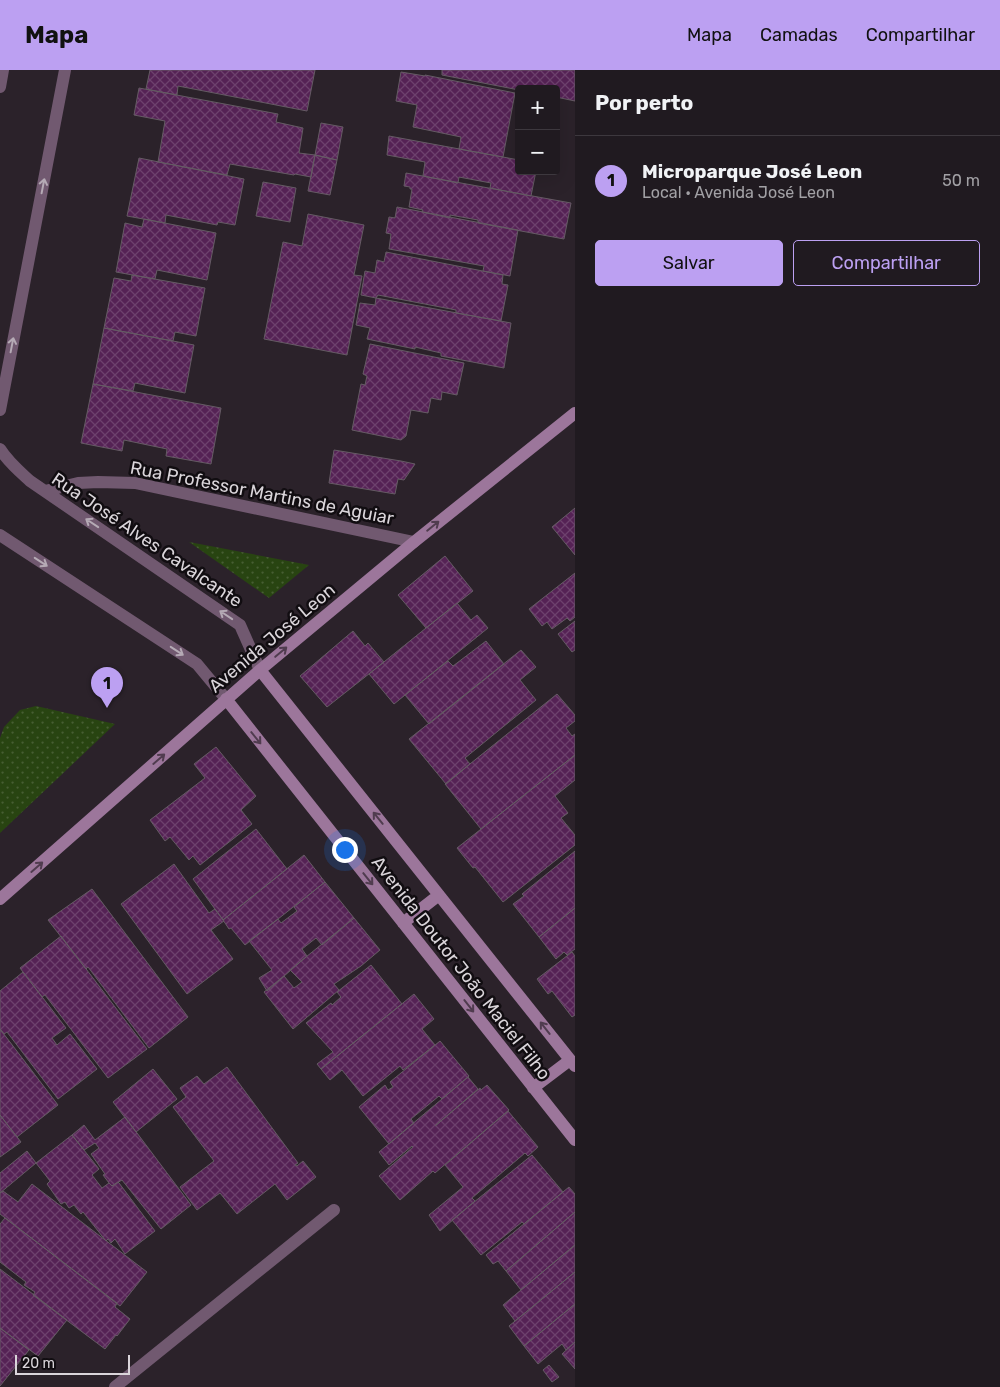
<!DOCTYPE html>
<html lang="pt">
<meta charset="utf-8">
<style>
body{margin:0;font-family:Rubik,sans-serif;background:#282329;color:#f1f3f6}
.controls{position:absolute;right:15px;top:15px;display:grid;overflow:hidden;border-radius:5px;box-shadow:0 5px 20px #0002}
.controls button{width:45px;height:45px;display:grid;place-items:center;padding:0;border:0;border-bottom:1px solid #3d383e;background:#201a20;color:#f1f3f6;font:25px sans-serif}
.scale{position:absolute;left:15px;bottom:12px;width:115px;box-sizing:border-box;padding-left:5px;border:2px solid #dad5da;border-top:0;font-size:14px;line-height:18px;white-space:nowrap;color:#dad5da;-webkit-text-stroke:4px #110d11;paint-order:stroke}
.you{position:absolute;left:344px;top:779px;width:18px;height:18px;margin:-12px;border:4px solid #fff;border-radius:50%;background:#1a73e8;box-shadow:0 0 0 8px #1a73e833}
.badge{display:grid;place-items:center;width:32px;height:32px;border-radius:50%;background:#bca0f2;color:#111;font-size:16px;font-weight:700}
.pin{position:absolute;translate:-50% -41px;filter:drop-shadow(0 1px 2px #0008)}
.pin::after{content:'';position:absolute;top:26px;width:18px;height:15px;background:inherit;clip-path:polygon(0 0,100% 0,50% 100%)}
.list{margin:0;padding:0;list-style:none}
h2{display:flex;justify-content:space-between;align-items:center;height:65px;margin:0;padding:0 20px;font-size:21px}
h2 small{font-size:16px;font-weight:400;color:#a2a1a5}
.list li{display:grid;grid-template-columns:32px 1fr auto;gap:15px;align-items:center;box-sizing:border-box;height:90px;padding:0 20px;border-top:1px solid #3d383e}
.list b{display:block;font-size:19px;white-space:nowrap}
.list p{margin:0;font-size:16px;white-space:nowrap;color:#a2a1a5}
.list em{font-size:16px;font-style:normal;color:#a2a1a5}
.actions{display:flex;gap:10px;padding:15px 20px}
.actions a{flex:1;padding:11px 0;border:1px solid #bca0f2;border-radius:5px;text-align:center;font-size:18px;color:#bca0f2}
.actions .main{background:#bca0f2;color:#111}
.map{position:relative;flex:none;width:575px;height:1317px;overflow:hidden}
header{display:flex;align-items:center;gap:30px;box-sizing:border-box;height:70px;padding:0 25px;background:#bca0f2;color:#111}
header strong{font-size:24px}
nav{display:flex;gap:28px;margin-inline-start:auto;font-size:18px}
main{display:flex}
aside{flex:1;background:#201a20}
.map>svg:first-child{display:block}
.grass{fill:url(#grass-dots)}
.building{fill:url(#building-cross-hatch);stroke:#655b64}
.lines{fill:none;stroke-linecap:round;stroke-linejoin:round}
.street{stroke:#715970;stroke-width:12}
.secondary{stroke:#9c769b;stroke-width:12}
.oneway{stroke:#b5aab5}
.oneway2{stroke:#503c4f}
.labels{text-anchor:middle;stroke-width:5;stroke-linejoin:round;paint-order:stroke}
.street-label{font-size:18px;fill:#dad5da;stroke:#110d11}
</style>
<header>
<strong>Mapa</strong>
<nav><a>Mapa</a><a>Camadas</a><a>Compartilhar</a></nav>
</header>
<main>
<div class="map">
<svg width="575" height="1317" viewBox="0 0 575 1317">
<defs>
<pattern id="grass-dots" width="8" height="8" patternUnits="userSpaceOnUse" patternTransform="scale(1.25)"><rect width="8" height="8" fill="#284411"/><path d="M2 2h.1M6 6h.1" fill="none" stroke="#475e33" stroke-width="1.8" stroke-linecap="round"/></pattern>
<pattern id="building-cross-hatch" width="8" height="8" patternUnits="userSpaceOnUse" patternTransform="scale(1.25)"><rect width="8" height="8" fill="#525"/><path d="M0 0l8 8M0 8l8-8" fill="none" stroke="#6d416d"/></pattern>
</defs>
<rect width="100%" height="100%" fill="#2b222a"/>
<!-- grass -->
<path class="grass" d="M 189,472 L 309,495 L 269,528 Z
M 36,636 L 115,654 L 0,763 L 0,668 L 4,657 L 20,640 Z"/>
<!-- building -->
<path class="building" d="M 150,0 L 315,0 L 307,41 L 178,16 L 177,25 L 146,19 Z
M 442,0 L 575,0 L 575,31 L 556,27 L 556,19 L 519,20 L 442,5 Z
M 401,2 L 425,6 L 425,5 L 515,23 L 503,87 L 459,79 L 461,67 L 413,57 L 417,35 L 396,31 Z
M 139,18 L 278,44 L 276,52 L 303,58 L 299,83 L 315,85 L 311,107 L 295,104 L 294,105 L 230,94 L 227,105 L 158,92 L 165,51 L 134,45 Z
M 321,53 L 343,57 L 337,90 L 315,85 Z
M 389,66 L 519,90 L 519,101 L 536,101 L 531,126 L 490,118 L 491,113 L 459,107 L 458,113 L 423,106 L 425,92 L 387,85 Z
M 315,85 L 337,90 L 330,125 L 308,121 Z
M 139,88 L 244,109 L 235,155 L 218,152 L 217,155 L 166,145 L 165,153 L 127,146 Z
M 406,103 L 571,133 L 564,169 L 478,153 L 478,150 L 450,145 L 450,148 L 422,142 L 423,140 L 409,137 L 412,119 L 410,119 L 410,117 L 404,116 Z
M 263,112 L 296,118 L 290,152 L 256,146 Z
M 397,137 L 518,160 L 510,206 L 483,201 L 484,196 L 389,179 L 391,164 L 386,163 L 389,147 L 395,148 Z
M 308,144 L 364,155 L 354,205 L 362,206 L 347,285 L 264,269 L 283,172 L 302,176 Z
M 144,149 L 216,163 L 207,210 L 157,200 L 155,209 L 116,202 L 125,153 L 142,157 Z
M 386,182 L 503,205 L 502,214 L 508,215 L 501,251 L 456,243 L 456,240 L 378,225 L 376,228 L 361,225 L 365,201 L 375,203 L 377,190 L 384,192 Z
M 132,205 L 205,218 L 196,266 L 175,262 L 173,271 L 104,258 L 114,208 L 131,211 Z
M 376,228 L 511,253 L 504,298 L 441,286 L 441,283 L 415,277 L 415,279 L 367,269 L 370,258 L 356,255 L 360,233 L 375,235 Z
M 104,258 L 194,275 L 185,323 L 135,313 L 133,321 L 93,314 Z
M 370,274 L 464,293 L 457,325 L 442,322 L 441,330 L 431,328 L 428,343 L 411,340 L 406,366 L 401,370 L 352,360 L 361,314 L 365,315 L 367,306 L 363,304 Z
M 93,314 L 221,338 L 211,394 L 166,386 L 167,379 L 124,370 L 122,381 L 81,373 Z
M 334,380 L 401,391 L 415,394 L 404,410 L 398,409 L 395,424 L 329,413 Z
M 575,438 L 575,485 L 552,457 Z
M 445,486 L 473,521 L 426,558 L 398,525 Z
M 575,503 L 575,547 L 570,551 L 567,548 L 552,559 L 547,552 L 542,556 L 529,539 Z
M 457,533 L 471,550 L 477,545 L 488,558 L 394,634 L 369,604 Z
M 575,551 L 575,580 L 572,582 L 558,564 Z
M 353,561 L 365,576 L 368,573 L 384,592 L 327,637 L 300,606 Z
M 486,571 L 504,594 L 429,654 L 405,625 L 448,591 L 453,596 Z
M 521,580 L 536,597 L 520,610 L 536,630 L 465,688 L 470,694 L 446,714 L 409,669 Z
M 557,624 L 575,645 L 575,651 L 566,658 L 572,666 L 575,664 L 575,685 L 481,759 L 445,714 Z
M 216,677 L 256,726 L 241,740 L 252,754 L 200,795 L 193,786 L 189,790 L 170,767 L 165,771 L 150,750 L 205,708 L 194,694 Z
M 575,685 L 575,710 L 555,726 L 568,743 L 561,748 L 575,765 L 575,775 L 503,832 L 475,797 L 473,798 L 457,778 Z
M 256,759 L 287,799 L 223,850 L 193,809 Z
M 575,781 L 575,838 L 539,867 L 513,834 L 524,826 L 522,824 Z
M 304,785 L 325,812 L 245,875 L 231,858 L 229,859 L 223,850 Z
M 174,794 L 209,843 L 215,839 L 224,851 L 211,860 L 233,889 L 187,924 L 121,834 Z
M 325,812 L 354,848 L 322,875 L 316,868 L 302,879 L 307,886 L 267,921 L 259,908 L 272,900 L 249,871 L 278,849 L 281,853 L 297,841 L 294,837 Z
M 92,819 L 188,947 L 149,978 L 88,897 L 86,899 L 48,850 Z
M 575,838 L 575,879 L 567,885 L 564,882 L 556,889 L 539,867 Z
M 354,848 L 380,880 L 361,896 L 334,914 L 339,920 L 293,959 L 264,922 L 284,906 L 294,918 L 302,912 L 290,900 Z
M 61,866 L 147,979 L 108,1008 L 45,925 L 42,927 L 20,898 Z
M 572,882 L 575,886 L 575,945 L 572,947 L 552,921 L 548,924 L 537,909 Z
M 371,895 L 402,934 L 321,999 L 317,994 L 333,982 L 306,953 L 331,933 L 332,935 L 341,927 L 337,922 Z
M 23,902 L 66,958 L 52,968 L 57,975 L 70,964 L 97,999 L 58,1029 L 7,962 L 4,964 L 0,959 L 0,921 Z
M 414,924 L 434,949 L 422,959 L 435,975 L 403,1000 L 400,996 L 363,1026 L 342,1000 L 330,1010 L 321,999 Z
M 0,959 L 58,1035 L 17,1067 L 0,1045 Z
M 440,971 L 469,1006 L 442,1029 L 439,1026 L 411,1049 L 414,1053 L 389,1074 L 359,1037 L 385,1015 L 388,1020 L 393,1017 L 390,1012 Z
M 227,997 L 298,1093 L 295,1095 L 297,1096 L 303,1091 L 316,1107 L 287,1130 L 275,1114 L 237,1144 L 220,1123 L 197,1140 L 180,1117 L 214,1091 L 173,1037 L 186,1027 L 180,1018 L 197,1006 L 204,1014 Z
M 153,999 L 177,1029 L 136,1062 L 113,1032 Z
M 468,1007 L 478,1019 L 435,1056 L 480,1018 L 481,1020 L 487,1015 L 509,1040 L 435,1103 L 433,1101 L 400,1130 L 379,1106 L 413,1077 L 412,1076 L 389,1095 L 379,1082 Z
M 508,1041 L 538,1077 L 528,1086 L 525,1083 L 472,1128 L 475,1131 L 440,1161 L 429,1145 L 463,1117 L 445,1095 Z
M 0,1045 L 21,1072 L 0,1087 Z
M 125,1047 L 191,1135 L 161,1159 L 122,1110 L 112,1116 L 109,1113 L 103,1105 L 105,1104 L 91,1084 L 99,1078 L 95,1073 L 84,1080 L 72,1065 L 84,1055 L 95,1070 Z
M 72,1065 L 99,1099 L 92,1105 L 102,1118 L 109,1113 L 112,1116 L 118,1112 L 119,1113 L 155,1161 L 125,1184 L 115,1169 L 111,1173 L 108,1169 L 106,1171 L 83,1142 L 81,1144 L 74,1135 L 69,1138 L 65,1132 L 61,1134 L 47,1114 L 50,1111 L 36,1093 Z
M 27,1081 L 36,1093 L 0,1123 L 0,1103 Z
M 532,1085 L 563,1122 L 524,1154 L 522,1152 L 481,1185 L 452,1150 Z
M 32,1114 L 147,1202 L 120,1236 L 0,1144 L 0,1123 L 3,1121 L 18,1132 Z
M 569,1117 L 575,1124 L 575,1142 L 506,1201 L 498,1191 L 493,1194 L 486,1185 Z
M 575,1142 L 575,1175 L 521,1220 L 506,1201 Z
M 5,1148 L 117,1233 L 115,1237 L 130,1249 L 117,1266 L 116,1265 L 105,1279 L 33,1225 L 35,1222 L 24,1215 L 26,1212 L 0,1192 L 0,1154 Z
M 575,1175 L 575,1202 L 515,1251 L 503,1235 Z
M 0,1199 L 67,1250 L 38,1286 L 0,1258 Z
M 575,1202 L 575,1234 L 524,1276 L 509,1256 Z
M 575,1234 L 575,1272 L 566,1280 L 562,1274 L 538,1294 L 524,1276 Z
M 0,1258 L 29,1280 L 0,1316 Z
M 575,1272 L 575,1299 L 562,1284 Z
M 549,1295 L 559,1307 L 552,1312 L 543,1300 Z"/>
<g class="lines">
<!-- street -->
<path class="street" d="M 0,17 L 3,0
M 0,340 L 65,0
M 0,379 C 8,392 19,401 30,411 L 240,555 L 260,600
M 45,421 L 78,413 L 98,412 L 135,413 L 414,472
M 0,465 L 197,594 L 226,629
M 115,1317 L 334,1140"/>
<!-- secondary -->
<path class="secondary" d="M 260,600 L 575,996
M 226,629 L 575,1070
M 0,829 L 260,600 L 414,472 L 575,343
M 403,853 L 439,825
M 533,1018 L 570,990"/>
</g>
<!-- one-way arrows -->
<defs><path id="oneway-shaft" d="M-6 0H5M1.5-3L5.5 0L1.5 3" fill="none" stroke-width="1.6" stroke-linecap="round" stroke-linejoin="round" transform="scale(1.25)"/></defs>
<g class="oneway">
<use href="#oneway-shaft" transform="translate(43 116) rotate(-79)"/>
<use href="#oneway-shaft" transform="translate(12 275) rotate(-79)"/>
<use href="#oneway-shaft" transform="translate(92 453) rotate(-146)"/>
<use href="#oneway-shaft" transform="translate(41 492) rotate(33)"/>
<use href="#oneway-shaft" transform="translate(226 545) rotate(-146)"/>
<use href="#oneway-shaft" transform="translate(177 581) rotate(33)"/>
</g>
<g class="oneway2">
<use href="#oneway-shaft" transform="translate(433 456) rotate(-39)"/>
<use href="#oneway-shaft" transform="translate(281 582) rotate(-40)"/>
<use href="#oneway-shaft" transform="translate(256 668) rotate(51)"/>
<use href="#oneway-shaft" transform="translate(159 689) rotate(-41)"/>
<use href="#oneway-shaft" transform="translate(378 748) rotate(-129)"/>
<use href="#oneway-shaft" transform="translate(37 797) rotate(-41)"/>
<use href="#oneway-shaft" transform="translate(368 809) rotate(51)"/>
<use href="#oneway-shaft" transform="translate(469 936) rotate(52)"/>
<use href="#oneway-shaft" transform="translate(545 958) rotate(-128)"/>
</g>
<g class="labels">
<!-- street labels -->
<g class="street-label">
<text transform="translate(262 423) rotate(11)" y="6">Rua Professor Martins de Aguiar</text>
<text transform="translate(147 470) rotate(34)" y="6">Rua José Alves Cavalcante</text>
<text transform="translate(272 568) rotate(-40)" y="6">Avenida José Leon</text>
<text transform="translate(461 898) rotate(52)" y="6">Avenida Doutor João Maciel Filho</text>
</g>
</g>
</svg>
<div class="controls">
<button>+</button>
<button>−</button>
</div>
<div class="scale">20 m</div>
<div class="you"></div>
<div class="pin badge" style="left:107px;top:638px">1</div>
</div>
<aside>
<h2>Por perto<small></small></h2>
<ul class="list">
<li><span class="badge">1</span><div><b>Microparque José Leon</b><p>Local · Avenida José Leon</p></div><em>50 m</em></li>
</ul>
<div class="actions"><a class="main">Salvar</a><a>Compartilhar</a></div>
</aside>
</main>
